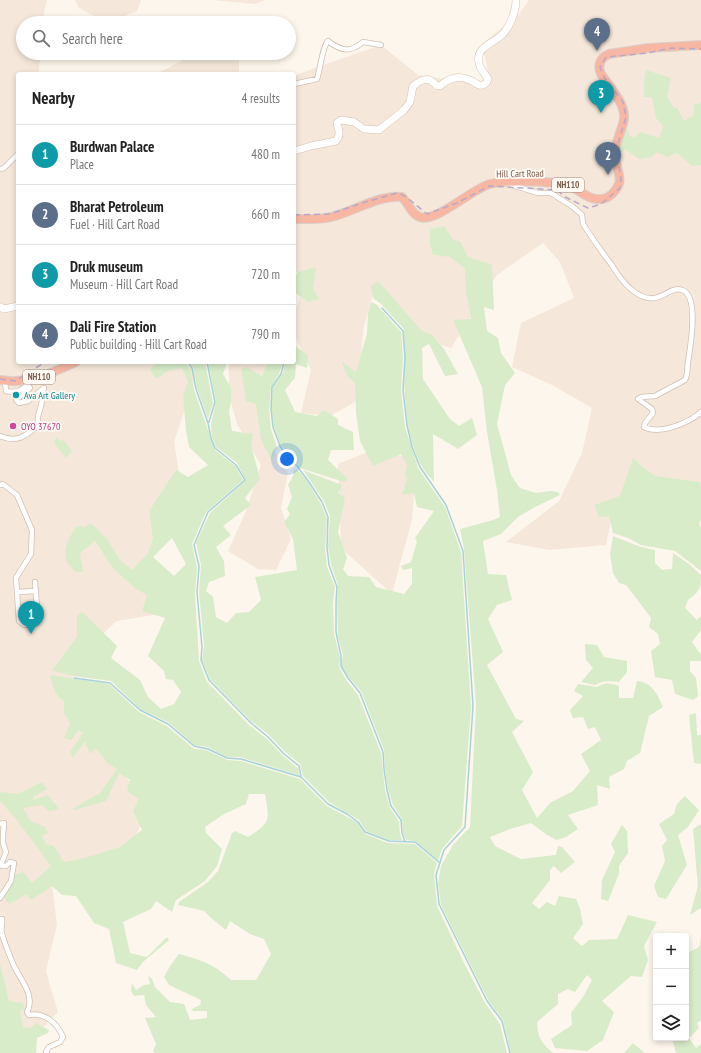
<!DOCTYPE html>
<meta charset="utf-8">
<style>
body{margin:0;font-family:"PT Sans Narrow",sans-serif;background:#f6f6f6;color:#222}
.controls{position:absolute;right:12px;bottom:12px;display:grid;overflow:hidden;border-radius:4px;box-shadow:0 2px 6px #0003}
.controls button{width:36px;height:36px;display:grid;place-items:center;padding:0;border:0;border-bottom:1px solid #e0e0e0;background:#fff;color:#222;font:20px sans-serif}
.you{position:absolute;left:287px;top:459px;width:14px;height:14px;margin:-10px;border:3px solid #fff;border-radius:50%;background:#1a73e8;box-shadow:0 0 0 6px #1a73e833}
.badge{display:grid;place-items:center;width:26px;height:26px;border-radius:50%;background:#e76f51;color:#fff;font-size:13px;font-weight:700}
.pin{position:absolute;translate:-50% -33px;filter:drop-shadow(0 1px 2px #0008)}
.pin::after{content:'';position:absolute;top:21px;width:14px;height:12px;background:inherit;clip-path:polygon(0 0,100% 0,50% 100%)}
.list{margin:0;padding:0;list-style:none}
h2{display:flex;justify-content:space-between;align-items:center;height:52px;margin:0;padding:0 16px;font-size:17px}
h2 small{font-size:13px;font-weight:400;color:#767676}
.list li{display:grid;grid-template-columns:26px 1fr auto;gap:12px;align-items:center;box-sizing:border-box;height:60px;padding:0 16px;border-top:1px solid #e0e0e0}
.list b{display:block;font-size:15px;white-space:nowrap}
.list p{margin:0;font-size:13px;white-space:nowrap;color:#767676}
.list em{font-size:13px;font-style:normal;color:#767676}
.icon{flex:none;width:22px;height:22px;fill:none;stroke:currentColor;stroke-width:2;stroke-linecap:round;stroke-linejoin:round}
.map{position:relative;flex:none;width:701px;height:1053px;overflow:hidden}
.search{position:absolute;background:#fff;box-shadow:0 2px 6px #0003;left:16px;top:16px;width:280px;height:44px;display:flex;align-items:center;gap:10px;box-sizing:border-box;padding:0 14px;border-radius:22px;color:#767676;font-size:15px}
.panel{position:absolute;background:#fff;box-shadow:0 2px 6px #0003;left:16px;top:72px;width:280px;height:292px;border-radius:4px}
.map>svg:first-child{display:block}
.residential{fill:#f5e8da}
.green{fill:#d8ecc9;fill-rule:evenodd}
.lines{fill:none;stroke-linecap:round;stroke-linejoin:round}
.stream{stroke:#a5d3da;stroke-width:1.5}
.street-casing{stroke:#d1beb0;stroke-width:6}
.secondary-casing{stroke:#d6c0b0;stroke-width:8}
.highway-casing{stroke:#dad1cd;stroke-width:10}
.street{stroke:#fff;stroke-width:4.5}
.secondary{stroke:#fff;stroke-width:7}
.highway{stroke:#f7b7a3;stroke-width:8}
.rail{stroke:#b9a8c9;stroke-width:1.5;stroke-dasharray:6 4;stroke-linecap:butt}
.culture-dot{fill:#0f9aa8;stroke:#fffaf3;stroke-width:1.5}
.hotel-dot{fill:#d1479c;stroke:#fffaf3;stroke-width:1.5}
.labels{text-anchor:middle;stroke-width:3.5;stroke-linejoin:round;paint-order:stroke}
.shield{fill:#fffaf3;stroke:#a28b7f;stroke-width:1}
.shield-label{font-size:9px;font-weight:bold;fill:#7a5c4d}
.street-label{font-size:10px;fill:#7a5c4d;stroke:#fffaf3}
.culture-label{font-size:10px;fill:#0d838f;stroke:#fffaf3;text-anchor:start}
.hotel-label{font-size:10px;fill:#b23c85;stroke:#fffaf3;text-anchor:start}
</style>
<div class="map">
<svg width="701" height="1053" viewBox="0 0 701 1053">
<rect width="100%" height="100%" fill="#fdf6ec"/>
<!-- residential -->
<path class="residential" d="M 0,0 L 47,0 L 44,13 L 43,23 L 23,23 L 23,53 L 40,53 L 39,74 L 18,74 L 18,362 L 196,362 L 197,374 L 174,442 L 180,478 L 148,564 L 159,614 L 117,621 L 76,657 L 67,709 L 148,803 L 134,843 L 51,875 L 57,925 L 46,971 L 58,1012 L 32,1039 L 6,1013 L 0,994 Z
M 75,0 L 141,0 L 137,11 L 107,23 L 79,8 Z
M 213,0 L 265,0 L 255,4 Z
M 529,0 L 701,0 L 701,496 L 614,507 L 606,545 L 549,550 L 506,542 L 559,501 L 582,453 L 592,408 L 552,385 L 512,367 L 521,323 L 574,298 L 560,262 L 543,243 L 497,275 L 451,348 L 412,336 L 375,288 L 364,326 L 358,380 L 357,401 L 330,416 L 301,413 L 311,370 L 294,334 L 294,313 L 303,290 L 314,272 L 294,272 L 294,76 L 323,65 L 381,45 L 418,75 L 457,81 L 490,82 L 482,44 L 520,13 Z
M 184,53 L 239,53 L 239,73 L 250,74 L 116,74 L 116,73 L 160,72 L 181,61 Z
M 229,362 L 272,362 L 271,370 L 253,379 L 269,440 L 288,472 L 281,508 L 291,539 L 276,570 L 258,569 L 228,551 L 246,511 L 261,465 L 237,424 L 229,396 Z
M 372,450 L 417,459 L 412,520 L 392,594 L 341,548 L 338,464 Z"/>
<!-- green -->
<path class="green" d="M 646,70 L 671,78 L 667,97 L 674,108 L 677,108 L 684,121 L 694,115 L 694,105 L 701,102 L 701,165 L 692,166 L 677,153 L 667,157 L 657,152 L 651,157 L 639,159 L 625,149 L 620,154 L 618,153 L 624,128 L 628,129 L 629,136 L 635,138 L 640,132 L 659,138 L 663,126 L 656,118 L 652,97 L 644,97 L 644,82 Z
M 444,226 L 453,240 L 460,241 L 468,257 L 492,265 L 494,310 L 484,307 L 487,331 L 498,338 L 501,353 L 515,373 L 505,385 L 497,424 L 511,475 L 520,488 L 536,493 L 551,491 L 558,492 L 560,495 L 535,507 L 518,517 L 501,534 L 483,541 L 488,574 L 506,575 L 512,600 L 497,605 L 488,619 L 503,652 L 487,665 L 516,719 L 524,721 L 512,732 L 533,772 L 522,790 L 537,818 L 550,803 L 573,791 L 590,771 L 581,754 L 601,740 L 595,727 L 588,729 L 583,717 L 573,718 L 570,710 L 583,696 L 574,691 L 578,684 L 597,687 C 605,682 610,683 619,686 L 619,698 L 633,698 L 637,681 C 652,682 658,695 663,707 L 649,716 L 640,753 L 627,761 L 624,769 L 609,777 L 610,789 L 597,785 L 598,805 L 568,815 L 578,829 L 566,837 L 557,840 L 547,835 L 531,823 L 510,829 L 490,837 L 495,846 L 521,859 L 556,855 L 558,846 L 562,847 L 575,862 L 561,873 L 554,866 L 550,870 L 550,880 L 532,903 L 539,909 L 547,902 L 555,906 L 559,896 L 576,899 L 580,909 L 583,924 L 573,938 L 582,946 L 589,940 L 617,939 L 628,915 L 657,922 L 644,946 L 648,960 L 642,977 L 631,976 L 602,1001 L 614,1012 L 603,1040 L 587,1051 L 555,1048 L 551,1039 L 572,1025 L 571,1013 L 583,997 L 592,980 L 587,975 L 575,992 L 568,989 L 558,994 L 558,1004 L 537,1022 C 538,1039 541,1042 553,1053 L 511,1053 L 503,1020 L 488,1000 L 441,905 L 438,884 L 441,866 L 453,845 L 470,827 L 476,705 L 464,549 L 460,529 L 493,520 L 500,517 L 497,490 L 487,432 L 482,387 L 453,320 L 471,319 L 466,292 L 465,269 L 450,257 L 433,255 L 430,244 L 430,229 Z
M 316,267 L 313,288 L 319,299 L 308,302 L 294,292 L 294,278 L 298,272 Z
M 378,281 L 422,331 L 432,335 L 444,349 L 458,374 L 445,376 L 429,344 L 422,348 L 423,379 L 450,419 L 459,426 L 472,418 L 477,435 L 458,449 L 433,434 L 434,482 C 430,477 424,471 421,465 C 400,424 405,373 404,329 L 381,304 L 373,298 L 371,286 Z
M 371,302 L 376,304 L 401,332 L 403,359 L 401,390 L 405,427 L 418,468 L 445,507 L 461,552 L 471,707 L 462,826 L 442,849 L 438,861 L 415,841 L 406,840 L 403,833 L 402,819 L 393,805 L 388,789 L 385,768 L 384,750 L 361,691 L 348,676 L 341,665 L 343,655 L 338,636 L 337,603 L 338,585 L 331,564 L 328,545 L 330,516 L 324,501 L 303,470 L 342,485 L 338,493 L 345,498 L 338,532 L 347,558 L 343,569 L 348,576 L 369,577 L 376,587 L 404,594 L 412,584 L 412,568 L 403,570 L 401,566 L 411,562 L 417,542 L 415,538 L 434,511 L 417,507 L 414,493 L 402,495 L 407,479 L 405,475 L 407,465 L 401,454 L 373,466 L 360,441 L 356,413 L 355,383 L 346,374 L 342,362 L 356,372 L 367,333 L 368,313 Z
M 294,341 L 295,346 L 308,355 L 307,368 L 296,364 L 295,378 L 285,390 L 295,412 L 317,416 L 324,410 L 338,419 L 338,425 L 353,432 L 354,450 L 331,450 L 328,460 L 348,479 L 344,482 L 300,468 L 286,453 L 280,444 L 274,426 L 271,407 L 273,387 L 283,373 L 285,362 L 294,362 Z
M 158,362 L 185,362 L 190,369 L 194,390 L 215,450 L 235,466 L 243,480 L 206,512 L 192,544 L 197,567 L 195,594 L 199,661 L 207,682 L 249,725 L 267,739 L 282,755 L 298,768 L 299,775 L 240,757 L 227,757 L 208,747 L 194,745 L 168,722 L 140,709 L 111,681 L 73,676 L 52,670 L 77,637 L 77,616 L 82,612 L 117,646 L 111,658 L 140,680 L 148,697 L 161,709 L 174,704 L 181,692 L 173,680 L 166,679 L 164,671 L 148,656 L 165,618 L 142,611 L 147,595 L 136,589 L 113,568 L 95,541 L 80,553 L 83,572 L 75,572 C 72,568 67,563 66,559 C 63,546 70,536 77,526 L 85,527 L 91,523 L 107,539 L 120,560 L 132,570 L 148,553 L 153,539 L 149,511 L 176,470 L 188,477 L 208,465 L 189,447 L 186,431 L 183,395 L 188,382 L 182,368 L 168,371 L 156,379 L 150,369 ZM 172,538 L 186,564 L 174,576 L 153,557 Z
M 190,362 L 205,362 L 213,403 L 208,419 L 197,388 L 193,367 Z
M 208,362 L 227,362 L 223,374 L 231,388 L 231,402 L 229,411 L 232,431 L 253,434 L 251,445 L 260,479 L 245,498 L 251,505 L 223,526 L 231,535 L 216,547 L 224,561 L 225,576 L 209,582 L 206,591 L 213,597 L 216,617 L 227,623 L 236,613 L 249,612 L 261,600 L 255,577 L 297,570 L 293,539 L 284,522 L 290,514 L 287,509 L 292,497 L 288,485 L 293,476 L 294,470 L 297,469 L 308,482 L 321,504 L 327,519 L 325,548 L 327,567 L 335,587 L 333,603 L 334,634 L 340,658 L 339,667 L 346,680 L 358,695 L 381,753 L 385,790 L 390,808 L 399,821 L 400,834 L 402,840 L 389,840 L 366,831 L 359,820 L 329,802 L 303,776 L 300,764 L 284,751 L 269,735 L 251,721 L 210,679 L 202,660 L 204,646 L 199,592 L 201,565 L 196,543 L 210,513 L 246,480 L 237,463 L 216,447 L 212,437 L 211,424 L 216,401 Z
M 268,362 L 283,362 L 279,374 L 271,387 L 269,409 L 271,429 L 277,447 L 272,461 L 261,440 L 256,404 L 246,401 L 241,369 L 247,367 L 262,376 Z
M 57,437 L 60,441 L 63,440 L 72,451 L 66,458 L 57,447 L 54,441 Z
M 633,458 L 645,469 L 656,476 L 699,482 L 701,487 L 701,519 L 699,525 L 701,527 L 701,571 L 675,551 L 641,545 L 628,538 L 613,533 L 609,516 L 599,517 L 594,505 L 620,496 Z
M 613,536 L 641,547 L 655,550 L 655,563 L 662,570 L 672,569 L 673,553 L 689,564 L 701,575 C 701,589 699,592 688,600 L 685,608 L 697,620 L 701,616 L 701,630 L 692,642 L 701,655 L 701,661 L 690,661 L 690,671 L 696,678 L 698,696 L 693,700 L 675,694 L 672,680 L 655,677 L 651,651 L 660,644 L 658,634 L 649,627 L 651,618 L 626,585 L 619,583 L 613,573 L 610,554 Z
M 585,644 L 597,645 L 604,657 L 627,661 L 627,672 L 619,682 C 609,681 603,680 595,685 L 581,682 L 593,668 L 586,660 Z
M 50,675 L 109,684 L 139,712 L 167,726 L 194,749 L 206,750 L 227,760 L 241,761 L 300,779 L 327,806 L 357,822 L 365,834 L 388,843 L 415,844 L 437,863 L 434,874 L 437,906 L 464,963 L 485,1003 L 500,1024 L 507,1053 L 155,1053 L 153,1051 L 156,1044 L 145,1018 L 156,1017 L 146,1005 L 144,995 L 134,996 L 131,991 L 132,983 L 136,990 L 144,985 L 150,984 L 148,976 L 152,979 L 155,987 L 170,1002 L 184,1004 L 190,1020 L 207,1018 L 207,1011 L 193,1011 L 192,1009 L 200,1005 L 201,1000 L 169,985 L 164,977 L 170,966 L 179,954 C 201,960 214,964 231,980 L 256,980 L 271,954 L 264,939 L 250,934 L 230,921 L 226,930 L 211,918 L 204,911 L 178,905 L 179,902 L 208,882 L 218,871 L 232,833 L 235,831 L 248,837 C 272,822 269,820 265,794 L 249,794 L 246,804 L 224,814 L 205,827 L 206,833 L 222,849 L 217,866 L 205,881 L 176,900 L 172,912 L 156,901 L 151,909 L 123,922 L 130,953 L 147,957 L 167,937 L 169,940 L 143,962 L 137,970 L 116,963 L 109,929 L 94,923 L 76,896 L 62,895 L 52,886 L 31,900 L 27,894 L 9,904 L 3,896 L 13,876 L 23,872 L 32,883 L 51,866 L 16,819 L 0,801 L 0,792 L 18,794 L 42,782 L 47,789 L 33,797 L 33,800 L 48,795 L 59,809 L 49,811 L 42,805 L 23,808 L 31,821 L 45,827 L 49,833 L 42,836 L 46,844 L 54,846 L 64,862 L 85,858 L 120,847 L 142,830 L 133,811 L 139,799 L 127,791 L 130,780 L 119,773 L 106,801 L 74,810 L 72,809 L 100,793 L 117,769 L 108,764 L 96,748 L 90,754 L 85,741 L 73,758 L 70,752 L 83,733 L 79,730 L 71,740 L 64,738 L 70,723 L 64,713 L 64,701 C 54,695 53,686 50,675 Z
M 696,713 L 697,735 L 701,735 L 701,764 L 694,763 L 689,715 Z
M 685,796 L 699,810 L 688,827 L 678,835 L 687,865 L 666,899 L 658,897 L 654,886 L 665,861 L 662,846 L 667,840 L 659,824 L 674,814 L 677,804 Z
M 701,824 L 701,908 L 690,915 L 698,886 L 693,829 Z
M 622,825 L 627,831 L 628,853 L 619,866 L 619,874 L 608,901 L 601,899 L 602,880 L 615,852 L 611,844 Z
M 701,938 L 701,1020 L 697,1023 L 699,1028 L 689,1038 L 696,1048 L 701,1044 L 701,1053 L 676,1053 L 672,1038 L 686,1038 L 686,954 L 699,947 Z
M 0,964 L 9,1001 L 23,1003 L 24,1009 L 20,1011 L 23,1027 L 31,1028 L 36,1023 L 49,1030 L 48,1033 L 37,1038 L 36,1053 L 0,1053 Z
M 633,1043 L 645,1053 L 624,1053 Z"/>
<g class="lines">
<!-- stream -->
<path class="stream" d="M 382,308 L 403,331 L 405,358 L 403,390 L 407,425 L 412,447 L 420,467 L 446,505 L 463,551 L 473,706 L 465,827 L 444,850 L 436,875 L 439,904 L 487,1001 L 502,1021 L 510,1053
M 188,362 L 192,368 L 196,389 L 208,423 L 211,438 L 215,448 L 236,465 L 245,480 L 208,512 L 194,545 L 199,566 L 197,592 L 202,647 L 201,660 L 209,680 L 251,723 L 268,737 L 283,753 L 299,766 L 301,777 L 328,804 L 347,814 L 358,822 L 365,832 L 389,841 L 415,842 L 440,863
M 207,362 L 215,402 L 209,422
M 284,362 L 281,374 L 272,387 L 271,409 L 273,427 L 280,446 L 285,454 L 297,466 L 309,482 L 322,502 L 328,517 L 327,547 L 329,565 L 337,587 L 336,603 L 336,632 L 341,656 L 341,666 L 348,678 L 360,693 L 383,752 L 384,769 L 387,790 L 391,806 L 401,820 L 402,833 L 405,842
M 74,678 L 110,683 L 140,710 L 168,724 L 194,746 L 208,749 L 227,758 L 241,759 L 301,777"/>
<!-- street casing -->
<g class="street-casing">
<path id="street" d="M 294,84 L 317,79 C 320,70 323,45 328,41 C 341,51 350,53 363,42 L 381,45
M 0,169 L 4,168 L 18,154
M 505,183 L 538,193 L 551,193 L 573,207 L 582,215 L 583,224 C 592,238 601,251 611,264 C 617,273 623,283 632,290 C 658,311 667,285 682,290 C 700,296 690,348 688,362 C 687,369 688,375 685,380 L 655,396 L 641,397 L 638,399 L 652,409 L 653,413 L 645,423 L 644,427 C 659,435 689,423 701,412
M 0,436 C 17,443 25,437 38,425 L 38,416 L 41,406 L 44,388 L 28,401 L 19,403 L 16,400 L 30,388 L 28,385 C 20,391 16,393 6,391 L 5,381
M 0,485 L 3,484 L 17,495 L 32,530 L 31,554 L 16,578 L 19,621 L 24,625 L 36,624 L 38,621 L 35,582
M 17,592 L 36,591
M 0,824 L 4,823 L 3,835 L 3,843 L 6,852 L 2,862 L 2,866 L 6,866 L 10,862 L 14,863 L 11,881 L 0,898
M 0,919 L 2,919 C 3,924 0,929 2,934 C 5,945 10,956 14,966 C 20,979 36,996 27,1012 L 29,1015 C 45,1012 57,1023 63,1037 L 60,1042 L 49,1047 L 46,1052 L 47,1053"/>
</g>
<!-- secondary casing -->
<g class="secondary-casing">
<path id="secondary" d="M 294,151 L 311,146 L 336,141 C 341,135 339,131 337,123 L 341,120 L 354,122 L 364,129 L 379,130 L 404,110 L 410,102 L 413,86 C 420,81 427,76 434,83 C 438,87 435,85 440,86 C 449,78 459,75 470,80 C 473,81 476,84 479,85 C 484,86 487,83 488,79 C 485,73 480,70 479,63 C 475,47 494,43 503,34 C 510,26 516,11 516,0
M 0,307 L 4,309 L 18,306"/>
</g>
<!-- highway casing -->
<g class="highway-casing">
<path id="highway" d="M 294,219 C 306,219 319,220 331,217 C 353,212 380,194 402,197 C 408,203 412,215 420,217 C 436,223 473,188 490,184 C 508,180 527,181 544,182 C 550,183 557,182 563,183 C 576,186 587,201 601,199 C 609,199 616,191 619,184 C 622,174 614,164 615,154 C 615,142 622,131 624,119 C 626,104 609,86 601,74 C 597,65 600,58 609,54 L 648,48 L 701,45
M 0,380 C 29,385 51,373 76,362"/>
</g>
<!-- street -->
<use href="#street" class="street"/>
<!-- secondary -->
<use href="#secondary" class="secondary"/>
<!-- highway -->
<use href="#highway" class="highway"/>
<!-- rail -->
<path class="rail" d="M 294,215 L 330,214 L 362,203 L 397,193 L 405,196 L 427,214 L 457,203 L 489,186 L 557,190 L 565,197 L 588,208 L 601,204 L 620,188 L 621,178 L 616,150 L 626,117 L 623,102 L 604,77 L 600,67 L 606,57 L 648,53 L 671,48 L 701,49
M 0,379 L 15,381 L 42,364 L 53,362"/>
</g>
<!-- markers -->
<circle class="culture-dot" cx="16" cy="395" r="4"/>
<circle class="hotel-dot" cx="13" cy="426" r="4"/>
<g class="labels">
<!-- shield labels -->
<g class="shield">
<rect x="552" y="178" width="32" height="14" rx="3"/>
<rect x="23" y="370" width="32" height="14" rx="3"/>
</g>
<g class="shield-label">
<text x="568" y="188">NH110</text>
<text x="39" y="380">NH110</text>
</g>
<!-- street labels -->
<g class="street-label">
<text transform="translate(520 173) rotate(-1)" y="4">Hill Cart Road</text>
</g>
<!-- culture labels -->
<g class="culture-label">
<text x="24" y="399">Ava Art Gallery</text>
</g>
<!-- hotel labels -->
<g class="hotel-label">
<text x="21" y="430">OYO 37670</text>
</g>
</g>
</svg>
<div class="controls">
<button>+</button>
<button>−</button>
<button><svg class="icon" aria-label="layers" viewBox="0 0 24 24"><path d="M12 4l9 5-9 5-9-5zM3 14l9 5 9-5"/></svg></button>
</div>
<div class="you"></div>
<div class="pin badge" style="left:31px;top:634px;background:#0f9aa8">1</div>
<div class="pin badge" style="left:608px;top:175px;background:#5c6f8a">2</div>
<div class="pin badge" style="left:601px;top:113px;background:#0f9aa8">3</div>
<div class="pin badge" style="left:597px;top:51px;background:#5c6f8a">4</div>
<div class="search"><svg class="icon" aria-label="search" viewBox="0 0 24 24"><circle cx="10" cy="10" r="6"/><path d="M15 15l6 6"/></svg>Search here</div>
<section class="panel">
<h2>Nearby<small>4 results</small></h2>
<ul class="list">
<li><span class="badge" style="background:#0f9aa8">1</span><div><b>Burdwan Palace</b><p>Place</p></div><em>480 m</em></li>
<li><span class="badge" style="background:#5c6f8a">2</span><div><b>Bharat Petroleum</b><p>Fuel · Hill Cart Road</p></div><em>660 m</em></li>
<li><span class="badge" style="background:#0f9aa8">3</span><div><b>Druk museum</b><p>Museum · Hill Cart Road</p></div><em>720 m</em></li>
<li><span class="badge" style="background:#5c6f8a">4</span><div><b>Dali Fire Station</b><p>Public building · Hill Cart Road</p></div><em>790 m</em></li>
</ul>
</section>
</div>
